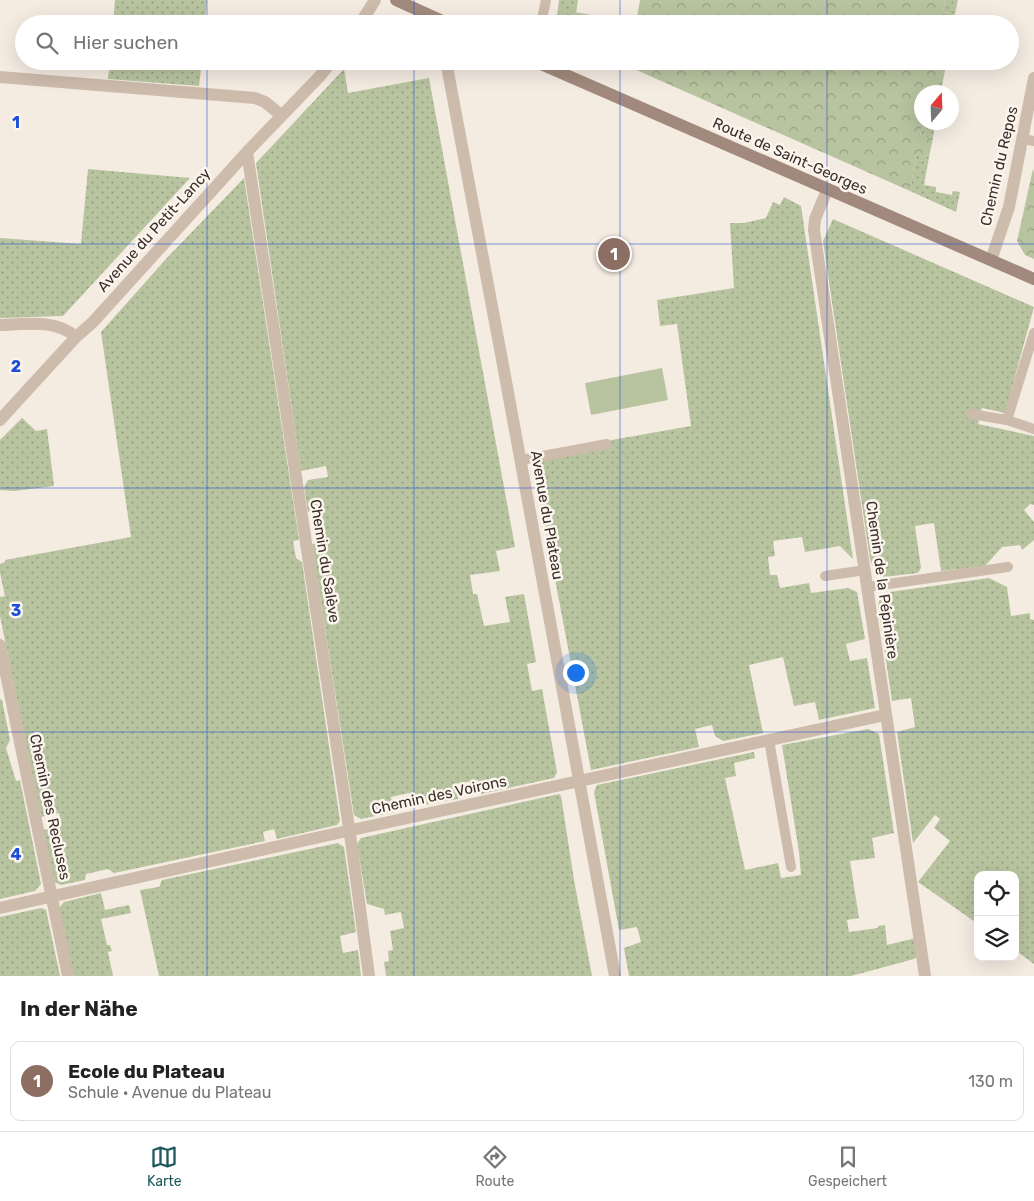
<!DOCTYPE html>
<html lang="de">
<meta charset="utf-8">
<style>
body{margin:0;font-family:Rubik,sans-serif;background:#f2f2f2;color:#222}
.controls{position:absolute;right:15px;bottom:15px;display:grid;overflow:hidden;border-radius:10px;box-shadow:0 5px 20px #0002}
.controls button{width:45px;height:45px;display:grid;place-items:center;padding:0;border:0;border-bottom:1px solid #e0e0e0;background:#fff;color:#222;font:25px sans-serif}
.compass{position:absolute;left:914px;top:85px;width:45px;height:45px;border-radius:50%;background:#fff;box-shadow:0 5px 20px #0002;rotate:19deg}
.you{position:absolute;left:575px;top:672px;width:18px;height:18px;margin:-12px;border:4px solid #fff;border-radius:50%;background:#1a73e8;box-shadow:0 0 0 8px #1a73e833}
.badge{display:grid;place-items:center;width:32px;height:32px;border-radius:50%;background:#1f5a5e;color:#fff;font-size:16px;font-weight:700}
.pin{position:absolute;translate:-50% -50%;border:2px solid #fff;box-shadow:0 1px 5px #0006}
.list{margin:0;padding:0;list-style:none}
h2{display:flex;justify-content:space-between;align-items:center;height:65px;margin:0;padding:0 20px;font-size:21px}
h2 small{font-size:16px;font-weight:400;color:#767676}
.list li{display:grid;grid-template-columns:32px 1fr auto;gap:15px;align-items:center;box-sizing:border-box;height:80px;margin:0 10px 10px;padding:0 10px;border:1px solid #e0e0e0;border-radius:10px}
.list b{display:block;font-size:19px;white-space:nowrap}
.list p{margin:0;font-size:16px;white-space:nowrap;color:#767676}
.list em{font-size:16px;font-style:normal;color:#767676}
.icon{flex:none;width:28px;height:28px;fill:none;stroke:currentColor;stroke-width:2;stroke-linecap:round;stroke-linejoin:round}
.map{position:relative;flex:none;width:1034px;height:976px;overflow:hidden}
.search{position:absolute;background:#fff;box-shadow:0 5px 20px #0002;left:15px;right:15px;top:15px;height:55px;display:flex;align-items:center;gap:12px;box-sizing:border-box;padding:0 18px;border-radius:28px;color:#767676;font-size:19px}
.sheet{height:155px;background:#fff}
nav{display:flex;justify-content:space-around;align-items:center;box-sizing:border-box;height:70px;border-top:1px solid #e0e0e0;background:#fff;font-size:14px;color:#767676}
nav a{display:grid;justify-items:center;gap:2px}
nav .on{color:#1f5a5e}
.map>svg:first-child{display:block}
.grass{fill:#b8c4a0}
.park{fill:url(#park-crowns)}
.garden{fill:url(#garden-dots)}
.lines{fill:none;stroke-linecap:round;stroke-linejoin:round}
.lane{stroke:#cdbbac;stroke-width:10}
.street{stroke:#cdbbac;stroke-width:12}
.secondary{stroke:#a18a7d;stroke-width:12}
.grid{fill:none;stroke:#1d4ed8;stroke-width:1;stroke-opacity:0.55}
.labels{text-anchor:middle;stroke-width:5;stroke-linejoin:round;paint-order:stroke}
.street-label{font-size:15px;fill:#3b302b;stroke:#fbf5ee}
.grid-label{font-size:16px;text-anchor:middle;font-weight:bold;fill:#1d4ed8;stroke:#fbf5ee;stroke-width:5;stroke-linejoin:round;paint-order:stroke}
</style>
<div class="map">
<svg width="1034" height="976" viewBox="0 0 1034 976">
<defs>
<pattern id="park-crowns" width="20" height="18" patternUnits="userSpaceOnUse" patternTransform="scale(1.25)"><rect width="20" height="18" fill="#b8c4a0"/><path d="M2 6a3 3 0 1 1 6 0M12 15a3 3 0 1 1 6 0" fill="none" stroke="#97a083"/></pattern>
<pattern id="garden-dots" width="8" height="8" patternUnits="userSpaceOnUse" patternTransform="scale(1.25)"><rect width="8" height="8" fill="#b8c4a0"/><path d="M2 2h.1M6 6h.1" fill="none" stroke="#97a083" stroke-width="1.8" stroke-linecap="round"/></pattern>
</defs>
<rect width="100%" height="100%" fill="#f4ebe1"/>
<!-- grass -->
<path class="grass" d="M 662,368 L 668,400 L 591,415 L 585,383 Z"/>
<!-- park -->
<path class="park" d="M 640,0 L 945,0 L 943,12 L 955,14 L 954,24 L 555,24 L 558,9 L 636,23 Z
M 616,61 L 947,61 L 941,90 L 929,89 L 928,92 L 922,92 L 923,123 L 920,135 L 933,138 L 929,157 L 916,155 L 910,191 Z
M 1033,169 L 1034,173 L 1034,259 L 1025,255 L 1017,241 Z"/>
<!-- garden -->
<path class="garden" d="M 115,0 L 207,0 L 205,24 L 113,24 Z
M 559,0 L 578,0 L 576,13 L 558,9 Z
M 945,0 L 958,0 L 955,14 L 943,12 Z
M 110,61 L 202,61 L 199,86 L 108,79 Z
M 344,69 L 348,93 L 429,78 L 515,547 L 496,551 L 500,571 L 470,575 L 473,594 L 477,594 L 484,626 L 510,622 L 505,597 L 524,594 L 536,662 L 527,664 L 532,691 L 542,689 L 557,772 L 554,778 L 481,794 L 478,780 L 455,784 L 458,799 L 413,807 L 409,793 L 391,797 L 394,812 L 361,819 L 354,815 L 312,544 L 319,543 L 313,511 L 308,512 L 304,487 L 308,480 L 328,477 L 326,466 L 301,471 L 256,163 Z
M 923,122 L 935,123 L 933,138 L 920,136 Z
M 916,154 L 929,157 L 924,185 L 936,187 L 936,192 L 952,195 L 953,191 L 960,192 L 956,212 L 910,191 Z
M 88,169 L 190,178 L 63,316 L 0,318 L 0,238 L 81,244 Z
M 244,178 L 299,540 L 293,541 L 296,558 L 302,562 L 340,821 L 337,825 L 277,839 L 274,829 L 263,832 L 265,841 L 114,873 L 108,869 L 86,874 L 85,880 L 61,885 L 54,882 L 43,830 L 59,827 L 58,824 L 61,823 L 59,813 L 41,817 L 0,616 L 0,597 L 5,596 L 0,573 L 0,564 L 5,562 L 5,560 L 131,537 L 101,332 L 166,259 Z
M 784,197 L 801,206 L 853,559 L 840,546 L 805,552 L 802,537 L 773,541 L 775,556 L 768,557 L 770,575 L 777,575 L 780,588 L 809,583 L 811,593 L 848,588 L 857,592 L 865,639 L 846,644 L 850,661 L 867,658 L 875,708 L 819,720 L 815,702 L 794,706 L 783,657 L 749,665 L 763,733 L 723,741 L 715,736 L 712,725 L 695,729 L 699,747 L 591,770 L 533,462 L 606,441 L 691,426 L 677,324 L 660,326 L 657,300 L 734,288 L 730,223 L 744,223 L 766,218 L 773,202 L 780,205 Z
M 833,219 L 1034,307 L 1005,413 L 982,408 L 978,424 L 1034,436 L 1034,505 L 1030,504 L 1024,510 L 1034,522 L 1034,540 L 1022,550 L 1020,545 L 1002,547 L 985,566 L 941,571 L 934,523 L 915,526 L 921,568 L 918,573 L 884,577 L 875,572 L 870,559 L 823,241 Z
M 22,418 L 36,431 L 47,429 L 54,486 L 14,491 L 0,490 L 0,440 Z
M 989,578 L 1007,587 L 1011,616 L 1030,613 L 1030,619 L 1034,620 L 1034,964 L 1015,950 L 1015,875 L 978,875 L 978,924 L 918,882 L 950,841 L 934,828 L 940,819 L 935,815 L 913,843 L 897,732 L 915,727 L 911,698 L 892,701 L 878,606 L 880,598 L 890,592 Z
M 0,699 L 2,700 L 10,740 L 6,748 L 16,781 L 20,780 L 41,884 L 35,891 L 0,899 Z
M 868,729 L 879,734 L 894,833 L 872,838 L 875,858 L 850,861 L 859,918 L 847,920 L 849,932 L 878,928 L 878,926 L 885,925 L 887,945 L 916,938 L 918,956 L 914,959 L 851,976 L 629,976 L 624,948 L 641,942 L 637,927 L 619,930 L 594,792 L 597,785 L 754,752 L 755,758 L 734,763 L 736,776 L 725,778 L 745,870 L 778,863 L 781,878 L 801,875 L 799,852 L 782,745 Z
M 559,794 L 561,796 L 574,880 L 592,976 L 386,976 L 384,962 L 389,961 L 388,951 L 393,950 L 390,931 L 404,928 L 401,912 L 385,915 L 384,909 L 367,904 L 357,844 L 361,838 Z
M 338,843 L 344,847 L 356,932 L 340,936 L 343,953 L 358,950 L 361,976 L 159,976 L 140,890 L 159,887 L 162,880 Z
M 101,893 L 105,910 L 129,905 L 131,913 L 101,919 L 107,945 L 110,945 L 112,951 L 108,952 L 113,976 L 73,976 L 59,908 L 64,902 Z
M 41,908 L 46,910 L 60,976 L 0,976 L 0,917 Z"/>
<g class="lines">
<!-- lane -->
<path class="lane" d="M 541,24 L 546,0
M 1023,139 L 1034,141
M 971,414 L 1007,420 L 1034,429
M 1007,420 L 1034,333
M 521,460 L 607,444
M 825,576 L 865,570
M 867,587 L 1008,567
M 769,740 L 791,867"/>
<!-- street -->
<path class="street" d="M 360,24 L 375,0
M 446,61 L 503,365 L 615,976
M 0,77 L 255,98 L 265,102 L 281,115
M 247,152 L 351,841 L 369,976
M 827,190 L 815,219 L 814,230 L 925,976
M 991,260 L 1009,207 L 1034,78
M 0,325 C 26,324 56,319 76,337
M 0,420 L 76,337 L 93,322 L 247,152 L 320,76 L 332,61
M 0,645 L 68,976
M 0,908 L 338,833 L 885,715"/>
<!-- secondary -->
<path class="secondary" d="M 396,0 L 449,24
M 534,61 L 1034,279"/>
</g>
<!-- grid -->
<path class="grid" d="M 207,0 L 207,24M 414,0 L 414,24M 620,0 L 620,24M 827,0 L 827,24M 207,61 L 207,976M 414,61 L 414,976M 620,61 L 620,976M 827,61 L 827,976M 0,244 L 1034,244M 0,488 L 1034,488M 0,732 L 1034,732"/>
<g class="labels">
<!-- street labels -->
<g class="street-label">
<text transform="translate(790 156) rotate(24)" y="5">Route de Saint-Georges</text>
<text transform="translate(999 166) rotate(-77)" y="5">Chemin du Repos</text>
<text transform="translate(154 230) rotate(-48)" y="5">Avenue du Petit-Lancy</text>
<text transform="translate(547 515) rotate(80)" y="5">Avenue du Plateau</text>
<text transform="translate(325 561) rotate(81)" y="5">Chemin du Salève</text>
<text transform="translate(882 580) rotate(82)" y="5">Chemin de la Pépinière</text>
<text transform="translate(439 795) rotate(-12)" y="5">Chemin des Voirons</text>
<text transform="translate(50 807) rotate(78)" y="5">Chemin des Recluses</text>
</g>
</g>
<g class="grid-label">
<text x="16" y="128">1</text>
<text x="16" y="372">2</text>
<text x="16" y="616">3</text>
<text x="16" y="860">4</text>
</g>
</svg>
<div class="controls">
<button><svg class="icon" aria-label="locate" viewBox="0 0 24 24"><circle cx="12" cy="12" r="6"/><path d="M12 2v4M12 18v4M2 12h4M18 12h4"/></svg></button>
<button><svg class="icon" aria-label="layers" viewBox="0 0 24 24"><path d="M12 4l9 5-9 5-9-5zM3 14l9 5 9-5"/></svg></button>
</div>
<svg class="compass" viewBox="-18 -18 36 36"><path d="M0-13l5 13h-10z" fill="#e53935"/><path d="M0 13l5-13h-10z" fill="#767676"/></svg>
<div class="you"></div>
<div class="pin badge" style="left:614px;top:254px;background:#8d6e63">1</div>
<div class="search"><svg class="icon" aria-label="search" viewBox="0 0 24 24"><circle cx="10" cy="10" r="6"/><path d="M15 15l6 6"/></svg>Hier suchen</div>
</div>
<section class="sheet">
<h2>In der Nähe<small></small></h2>
<ul class="list">
<li><span class="badge" style="background:#8d6e63">1</span><div><b>Ecole du Plateau</b><p>Schule · Avenue du Plateau</p></div><em>130 m</em></li>
</ul>
</section>
<nav>
<a class="on"><svg class="icon" aria-label="map" viewBox="0 0 24 24"><path d="M3 6l6-2 6 2 6-2v14l-6 2-6-2-6 2zM9 4v14M15 6v14"/></svg>Karte</a>
<a><svg class="icon" aria-label="directions" viewBox="0 0 24 24"><path d="M12 3l9 9-9 9-9-9zM9 14v-3h6M13 9l2 2-2 2"/></svg>Route</a>
<a><svg class="icon" aria-label="saved" viewBox="0 0 24 24"><path d="M7 4h10v16l-5-4-5 4z"/></svg>Gespeichert</a>
</nav>
